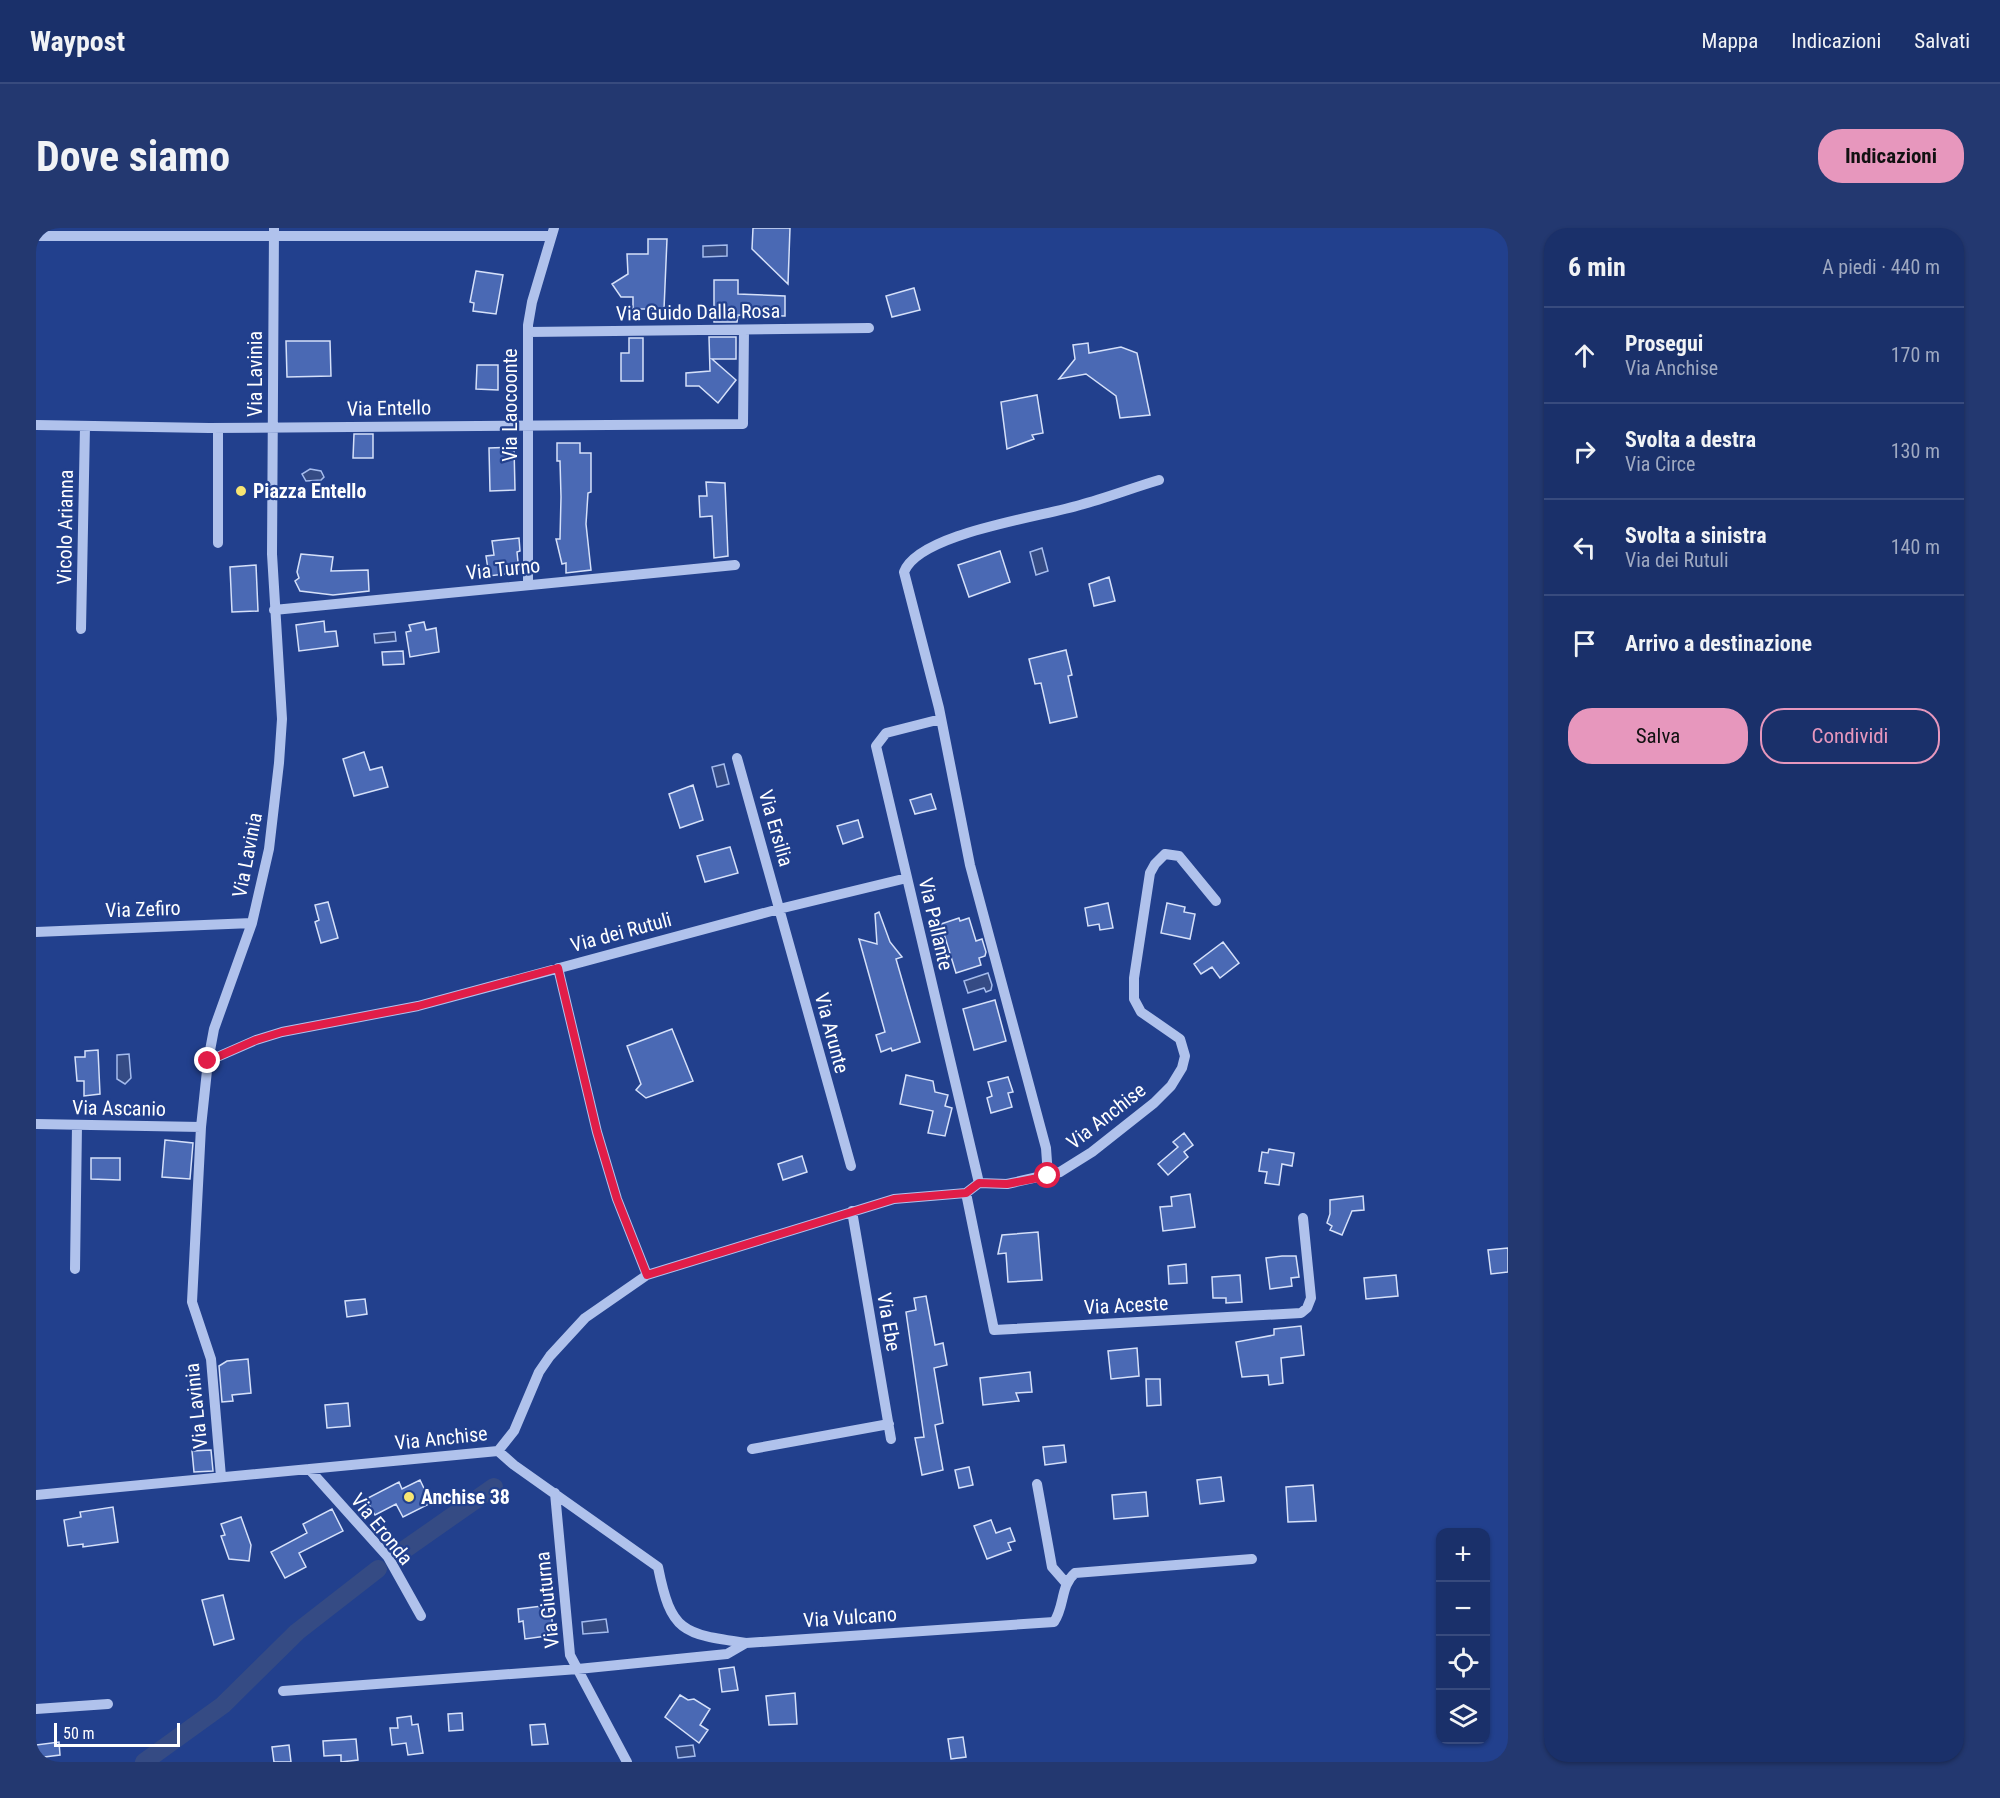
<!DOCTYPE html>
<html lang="it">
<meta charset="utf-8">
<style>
body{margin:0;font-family:"Roboto Condensed",sans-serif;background:#233870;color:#f1f3f6}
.controls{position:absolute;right:18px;bottom:18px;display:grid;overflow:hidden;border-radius:12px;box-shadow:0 2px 4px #0004}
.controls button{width:54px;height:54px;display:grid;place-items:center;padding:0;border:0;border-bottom:2px solid #384b7e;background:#1a306a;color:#f1f3f6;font:30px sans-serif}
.scale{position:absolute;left:18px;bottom:15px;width:126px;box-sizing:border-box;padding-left:6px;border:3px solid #fff;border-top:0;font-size:16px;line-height:21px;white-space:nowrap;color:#fff;-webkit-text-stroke:4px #22408d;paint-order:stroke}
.stop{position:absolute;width:18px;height:18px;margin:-14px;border:4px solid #e11d48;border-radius:50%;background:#fff}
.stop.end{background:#e11d48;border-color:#fff;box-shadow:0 2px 6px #0008}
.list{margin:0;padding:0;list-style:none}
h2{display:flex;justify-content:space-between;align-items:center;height:78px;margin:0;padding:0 24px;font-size:26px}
h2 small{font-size:20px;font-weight:400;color:#9fa9c1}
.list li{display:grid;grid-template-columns:39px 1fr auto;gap:18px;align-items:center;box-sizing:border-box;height:96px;padding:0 24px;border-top:2px solid #384b7e}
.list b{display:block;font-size:22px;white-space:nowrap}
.list p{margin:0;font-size:20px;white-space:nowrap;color:#9fa9c1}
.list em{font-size:20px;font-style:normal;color:#9fa9c1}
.actions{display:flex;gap:12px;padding:18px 24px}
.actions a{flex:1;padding:14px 0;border:2px solid #e797bd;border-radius:24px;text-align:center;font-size:21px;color:#e797bd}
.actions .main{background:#e797bd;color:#111}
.icon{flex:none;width:33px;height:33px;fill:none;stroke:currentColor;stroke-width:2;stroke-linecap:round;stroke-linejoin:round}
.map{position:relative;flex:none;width:1472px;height:1534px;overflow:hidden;border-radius:24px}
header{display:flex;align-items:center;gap:36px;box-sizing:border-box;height:84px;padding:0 30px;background:#1a306a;border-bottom:2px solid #384b7e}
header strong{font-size:28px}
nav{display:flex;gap:33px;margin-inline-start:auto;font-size:21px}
.intro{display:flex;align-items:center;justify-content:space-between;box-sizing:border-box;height:144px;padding:0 36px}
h1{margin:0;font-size:42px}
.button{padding:15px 27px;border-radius:24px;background:#e797bd;color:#111;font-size:21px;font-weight:700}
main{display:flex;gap:36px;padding:0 36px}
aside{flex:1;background:#1a306a;border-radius:24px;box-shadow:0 2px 4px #0004}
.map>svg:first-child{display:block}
.water{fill:#354b84;stroke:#a4bbed;stroke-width:1.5}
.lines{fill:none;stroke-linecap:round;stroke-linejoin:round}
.canal{stroke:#354b84;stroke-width:18}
.building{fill:#4a69b4;stroke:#d5e0f9;stroke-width:1.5}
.minor{stroke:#b0c2ec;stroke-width:10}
.route{stroke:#e11d48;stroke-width:8}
.poi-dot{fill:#f8e572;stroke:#22408d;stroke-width:2}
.labels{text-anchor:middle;stroke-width:4.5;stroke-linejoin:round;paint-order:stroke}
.street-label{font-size:20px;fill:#fff;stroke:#22408d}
.poi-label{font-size:20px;font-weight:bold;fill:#fff;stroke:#22408d;text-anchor:start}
</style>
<header>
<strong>Waypost</strong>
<nav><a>Mappa</a><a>Indicazioni</a><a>Salvati</a></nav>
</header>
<div class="intro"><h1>Dove siamo</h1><a class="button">Indicazioni</a></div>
<main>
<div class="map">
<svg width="1472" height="1534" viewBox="0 0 1472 1534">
<rect width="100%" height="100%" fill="#22408d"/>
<!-- water -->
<path class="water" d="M 691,17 L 691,28 L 667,29 L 667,18 Z
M 274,241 L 285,243 L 288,249 L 285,252 L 270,253 L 266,246 Z
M 1006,320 L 1012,343 L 1000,347 L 994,324 Z
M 359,404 L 360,413 L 339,415 L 338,406 Z
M 688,536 L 693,556 L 681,559 L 676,539 Z
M 952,745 L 956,757 L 955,762 L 950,764 L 948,760 L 932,765 L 928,753 Z
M 93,826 L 95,850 L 89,856 L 81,851 L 81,827 Z
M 570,1391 L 572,1404 L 547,1406 L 546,1394 Z
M 657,1517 L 659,1528 L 642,1530 L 640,1519 Z"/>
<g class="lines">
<!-- canal -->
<path class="canal" d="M 365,1324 L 458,1259
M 108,1534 L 187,1477 L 261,1404 L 342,1341"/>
</g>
<!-- building -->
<path class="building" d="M 717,0 L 754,0 L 752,56 L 716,21 Z
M 612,11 L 631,11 L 628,81 L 597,81 L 597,69 L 585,69 L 576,56 L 592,46 L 591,26 L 612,26 Z
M 440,43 L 467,47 L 460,86 L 437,83 L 438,75 L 434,74 Z
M 678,52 L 702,52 L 702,66 L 749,68 L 749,88 L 702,87 L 701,94 L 678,94 Z
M 878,60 L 884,82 L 856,89 L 850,68 Z
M 673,109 L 700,109 L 700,131 L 676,131 L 700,152 L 682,175 L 663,158 L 650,158 L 650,145 L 674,143 Z
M 593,110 L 607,110 L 607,153 L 585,153 L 585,125 L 593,125 Z
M 250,113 L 294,113 L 295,148 L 251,149 Z
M 1052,115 L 1053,125 L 1085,119 L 1101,125 L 1114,187 L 1084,190 L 1080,168 L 1050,146 L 1023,151 L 1039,131 L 1037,117 Z
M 441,137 L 462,137 L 462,162 L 440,161 Z
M 1001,167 L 1007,205 L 996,207 L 998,211 L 971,221 L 965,174 Z
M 318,206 L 337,206 L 337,230 L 317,230 Z
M 521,215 L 544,215 L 544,225 L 555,225 L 555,264 L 552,265 L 550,296 L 555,342 L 530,345 L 530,335 L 526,336 L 520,311 L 524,311 L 525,269 L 524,233 L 521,233 Z
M 478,219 L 479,262 L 454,263 L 453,220 Z
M 670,254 L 689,255 L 692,328 L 678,330 L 676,288 L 664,289 L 663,268 L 671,268 Z
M 483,310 L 484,323 L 481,324 L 483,344 L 453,348 L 450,328 L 458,327 L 456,313 Z
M 964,323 L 974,354 L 933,369 L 922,337 Z
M 265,326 L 297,329 L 295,343 L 332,342 L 333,363 L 297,367 L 264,363 L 259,353 L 263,350 L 261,344 Z
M 220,337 L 222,383 L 196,384 L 194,339 Z
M 1073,349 L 1079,373 L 1058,378 L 1053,356 Z
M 288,393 L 289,404 L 300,403 L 302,418 L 263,423 L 260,397 Z
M 388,394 L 390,402 L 400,400 L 403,424 L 374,429 L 370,404 L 375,403 L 373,397 Z
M 1030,422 L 1036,447 L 1032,448 L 1041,489 L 1014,495 L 1005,455 L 999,456 L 993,431 Z
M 367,423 L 368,436 L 347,437 L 346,424 Z
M 328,524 L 334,542 L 346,539 L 352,559 L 318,568 L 307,531 Z
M 657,557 L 667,592 L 644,600 L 633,566 Z
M 895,566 L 900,581 L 879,586 L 874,572 Z
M 822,592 L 827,609 L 807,616 L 801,598 Z
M 694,619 L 702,645 L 669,654 L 661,628 Z
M 292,674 L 302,710 L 285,715 L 279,694 L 283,692 L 279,677 Z
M 1072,675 L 1077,700 L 1064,702 L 1063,696 L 1052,698 L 1049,680 Z
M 1131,675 L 1149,679 L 1148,684 L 1159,686 L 1154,711 L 1125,705 Z
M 843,684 L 854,714 L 866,729 L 860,731 L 884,814 L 856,823 L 855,820 L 845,824 L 840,807 L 849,804 L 823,711 L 841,716 L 839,686 Z
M 923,690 L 924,693 L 933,690 L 940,713 L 946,711 L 950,724 L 949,728 L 943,730 L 945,737 L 920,745 L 905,696 Z
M 1187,714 L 1203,735 L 1184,750 L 1176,739 L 1165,746 L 1158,736 Z
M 959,772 L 970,813 L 938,822 L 927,781 Z
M 636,801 L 657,853 L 610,870 L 600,862 L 605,856 L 591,818 Z
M 62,822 L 64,866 L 48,868 L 48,853 L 41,853 L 39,829 L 49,829 L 49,823 Z
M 870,847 L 897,853 L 899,864 L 912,867 L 909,878 L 916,880 L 909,908 L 892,905 L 897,883 L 864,876 Z
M 972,849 L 977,864 L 972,865 L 976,879 L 955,885 L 951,870 L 956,868 L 952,854 Z
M 1148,905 L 1157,917 L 1148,924 L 1152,929 L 1132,947 L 1122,936 L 1142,919 L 1137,914 Z
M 129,912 L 157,915 L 154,951 L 126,949 Z
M 1233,921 L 1258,925 L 1256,938 L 1246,936 L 1243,957 L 1229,955 L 1231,944 L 1223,943 L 1226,924 L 1232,925 Z
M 766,928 L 771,944 L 747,952 L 742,936 Z
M 55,930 L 84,930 L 84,952 L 55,951 Z
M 1154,966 L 1159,999 L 1127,1003 L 1124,979 L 1136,978 L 1135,969 Z
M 1327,968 L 1328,982 L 1316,983 L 1306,1007 L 1294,1002 L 1296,998 L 1291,995 L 1294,986 L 1294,972 Z
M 1002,1004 L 1006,1052 L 972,1054 L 970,1025 L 962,1026 L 966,1007 Z
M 1472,1020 L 1472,1044 L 1455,1046 L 1452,1022 Z
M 1246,1028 L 1260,1028 L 1263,1049 L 1255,1050 L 1256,1058 L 1234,1061 L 1230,1030 Z
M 1150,1036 L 1151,1055 L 1133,1056 L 1132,1038 Z
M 1204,1047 L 1206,1074 L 1190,1075 L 1190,1070 L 1177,1070 L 1176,1049 Z
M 1360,1047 L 1362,1068 L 1330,1071 L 1328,1050 Z
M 890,1068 L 899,1117 L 907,1115 L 911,1137 L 898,1140 L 907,1195 L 899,1197 L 907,1242 L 886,1247 L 879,1210 L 888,1209 L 870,1084 L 880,1082 L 878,1070 Z
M 329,1071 L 331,1086 L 311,1089 L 309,1073 Z
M 1265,1098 L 1268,1127 L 1245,1130 L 1247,1155 L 1233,1157 L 1232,1147 L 1206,1149 L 1200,1114 L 1238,1107 L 1238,1101 Z
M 1101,1120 L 1103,1148 L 1075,1151 L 1072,1123 Z
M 212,1131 L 215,1165 L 196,1167 L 197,1173 L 186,1174 L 183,1138 L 191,1133 Z
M 994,1144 L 996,1164 L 980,1165 L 983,1173 L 947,1177 L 944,1150 Z
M 1110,1151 L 1124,1151 L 1125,1177 L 1111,1178 Z
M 312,1175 L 314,1198 L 291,1200 L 289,1177 Z
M 1028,1217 L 1030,1234 L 1009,1237 L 1007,1219 Z
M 175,1222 L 177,1243 L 158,1244 L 156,1223 Z
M 933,1239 L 937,1257 L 923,1260 L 919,1242 Z
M 1185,1249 L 1188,1273 L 1164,1276 L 1161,1252 Z
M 384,1252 L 395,1275 L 367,1289 L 360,1276 L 339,1287 L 330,1271 L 363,1254 L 366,1261 Z
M 1277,1257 L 1280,1293 L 1252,1294 L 1250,1259 Z
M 1110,1264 L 1112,1288 L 1078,1291 L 1076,1267 Z
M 77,1279 L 82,1314 L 47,1319 L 47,1316 L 32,1318 L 28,1292 L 45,1289 L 44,1284 Z
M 296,1281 L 307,1303 L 263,1325 L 270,1339 L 249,1350 L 235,1324 L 271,1305 L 267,1296 Z
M 205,1289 L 215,1317 L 213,1333 L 193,1331 L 185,1308 L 189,1307 L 185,1296 Z
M 955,1292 L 960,1305 L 974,1300 L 979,1313 L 972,1315 L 975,1322 L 951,1331 L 938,1298 Z
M 187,1367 L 198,1411 L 178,1417 L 166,1372 Z
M 514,1377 L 518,1407 L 489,1411 L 487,1393 L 483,1394 L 482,1381 Z
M 698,1439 L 702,1462 L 686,1464 L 683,1441 Z
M 759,1465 L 761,1496 L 733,1497 L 730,1468 Z
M 644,1467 L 652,1472 L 658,1471 L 674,1481 L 664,1497 L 672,1502 L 663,1515 L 629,1489 Z
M 426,1485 L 427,1502 L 413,1503 L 412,1486 Z
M 375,1488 L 376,1497 L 382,1496 L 387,1525 L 372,1527 L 370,1515 L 356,1517 L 354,1500 L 362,1500 L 361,1490 Z
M 509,1496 L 512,1516 L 496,1517 L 494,1497 Z
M 927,1509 L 930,1529 L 915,1531 L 912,1511 Z
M 320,1511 L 322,1532 L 305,1534 L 305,1527 L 288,1528 L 287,1513 Z
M 23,1514 L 24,1527 L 0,1530 L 0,1517 Z
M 253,1517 L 255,1534 L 238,1534 L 236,1519 Z"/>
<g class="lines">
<!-- minor -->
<path class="minor" d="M 0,8 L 514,8
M 492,104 L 833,100
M 0,197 L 173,200 L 707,196 L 708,102
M 182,315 L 182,200
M 492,357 L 492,97 L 496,74 L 518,0
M 238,382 L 699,337
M 45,401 L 49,198
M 905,491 L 850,505 L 840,518 L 943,955
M 701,530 L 815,938
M 0,704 L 216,695
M 522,740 L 561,904 L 581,971 L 611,1047
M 172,833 L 220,812 L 246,804 L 382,778 L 743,681 L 871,650
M 0,896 L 165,899
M 1012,948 L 1010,920 L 934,637 L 903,480 L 868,344 C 883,305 1005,289 1044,277 C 1070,270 1096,260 1123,252
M 930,965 L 958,1102 L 1265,1085 L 1271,1080 L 1275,1070 L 1267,990
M 816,983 L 855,1211
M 39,1041 L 41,897
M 716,1221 L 853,1196
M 462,1223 L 478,1237 L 622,1339 C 635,1404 646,1406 710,1415 L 1018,1394 C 1029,1378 1024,1358 1039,1345 L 1216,1331
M 273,1241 L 352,1329 L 385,1388
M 185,1249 L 175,1131 L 156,1074 L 165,899 L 172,833 L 178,801 L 216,695 L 233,621 L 243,535 L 246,491 L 236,326 L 238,0
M 1001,1256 L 1016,1339 L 1030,1355
M 519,1265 L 534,1427 L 591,1534
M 0,1267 L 462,1223 L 478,1203 L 503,1144 L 514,1128 L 549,1090 L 611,1047 L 858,971 L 930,965 L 943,955 L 971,956 L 1024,944 L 1056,924 L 1118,875 L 1135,858 L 1146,840 L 1149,828 L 1144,811 L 1105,784 L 1098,771 L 1098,750 L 1114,645 L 1119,636 L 1129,626 L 1143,628 L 1180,673
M 247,1463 L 542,1441 L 691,1426 L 710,1415
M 0,1481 L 72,1476"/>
</g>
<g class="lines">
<!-- route -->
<path class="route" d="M 172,833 L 220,812 L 246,804 L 382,778 L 522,740 L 561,904 L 581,971 L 611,1047 L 858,971 L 930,965 L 943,955 L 971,956 L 1012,948"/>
</g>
<!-- markers -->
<g class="poi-dot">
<circle cx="205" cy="263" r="6"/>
<circle cx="373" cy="1269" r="6"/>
</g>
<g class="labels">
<!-- street labels -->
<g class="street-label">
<text transform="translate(662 84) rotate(-1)" y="7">Via Guido Dalla Rosa</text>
<text transform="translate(219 146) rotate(-90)" y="7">Via Lavinia</text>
<text transform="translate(474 177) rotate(-90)" y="7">Via Laocoonte</text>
<text transform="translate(353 180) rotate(-1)" y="7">Via Entello</text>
<text transform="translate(29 299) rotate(-89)" y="7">Vicolo Arianna</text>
<text transform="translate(467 341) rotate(-6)" y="7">Via Turno</text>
<text transform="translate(740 600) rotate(74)" y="7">Via Ersilia</text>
<text transform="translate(211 627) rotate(-79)" y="7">Via Lavinia</text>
<text transform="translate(107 681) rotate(-2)" y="7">Via Zefiro</text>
<text transform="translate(900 696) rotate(77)" y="7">Via Pallante</text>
<text transform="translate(585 704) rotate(-15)" y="7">Via dei Rutuli</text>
<text transform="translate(796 805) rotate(75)" y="7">Via Arunte</text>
<text transform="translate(83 880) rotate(1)" y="7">Via Ascanio</text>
<text transform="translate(1070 888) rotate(-38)" y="7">Via Anchise</text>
<text transform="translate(1090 1077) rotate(-3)" y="7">Via Aceste</text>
<text transform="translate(853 1094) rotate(80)" y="7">Via Ebe</text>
<text transform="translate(160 1178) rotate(-96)" y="7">Via Lavinia</text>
<text transform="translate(405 1210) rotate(-6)" y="7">Via Anchise</text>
<text transform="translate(346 1301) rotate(51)" y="7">Via Eronda</text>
<text transform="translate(511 1372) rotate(-96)" y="7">Via Giuturna</text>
<text transform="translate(814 1389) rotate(-4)" y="7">Via Vulcano</text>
</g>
<!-- poi labels -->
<g class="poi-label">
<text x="217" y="270">Piazza Entello</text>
<text x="385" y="1276">Anchise 38</text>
</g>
</g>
</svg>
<div class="controls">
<button>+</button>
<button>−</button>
<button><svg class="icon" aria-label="locate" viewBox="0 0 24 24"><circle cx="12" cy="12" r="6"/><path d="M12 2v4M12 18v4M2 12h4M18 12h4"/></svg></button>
<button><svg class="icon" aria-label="layers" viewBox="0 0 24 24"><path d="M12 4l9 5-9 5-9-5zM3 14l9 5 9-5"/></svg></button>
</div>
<div class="scale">50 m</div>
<div class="stop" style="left:1012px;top:948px"></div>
<div class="stop end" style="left:172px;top:833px"></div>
</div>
<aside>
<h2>6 min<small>A piedi · 440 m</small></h2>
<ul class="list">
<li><svg class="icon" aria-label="ahead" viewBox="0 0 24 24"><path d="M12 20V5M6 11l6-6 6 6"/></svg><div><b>Prosegui</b><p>Via Anchise</p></div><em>170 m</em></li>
<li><svg class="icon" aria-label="right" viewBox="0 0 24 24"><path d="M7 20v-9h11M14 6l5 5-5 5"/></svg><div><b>Svolta a destra</b><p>Via Circe</p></div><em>130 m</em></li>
<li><svg class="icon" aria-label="left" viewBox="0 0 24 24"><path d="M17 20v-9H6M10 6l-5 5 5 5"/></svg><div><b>Svolta a sinistra</b><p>Via dei Rutuli</p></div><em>140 m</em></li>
<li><svg class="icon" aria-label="arrive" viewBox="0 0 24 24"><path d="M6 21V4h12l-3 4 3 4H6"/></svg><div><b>Arrivo a destinazione</b></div></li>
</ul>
<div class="actions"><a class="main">Salva</a><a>Condividi</a></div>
</aside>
</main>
